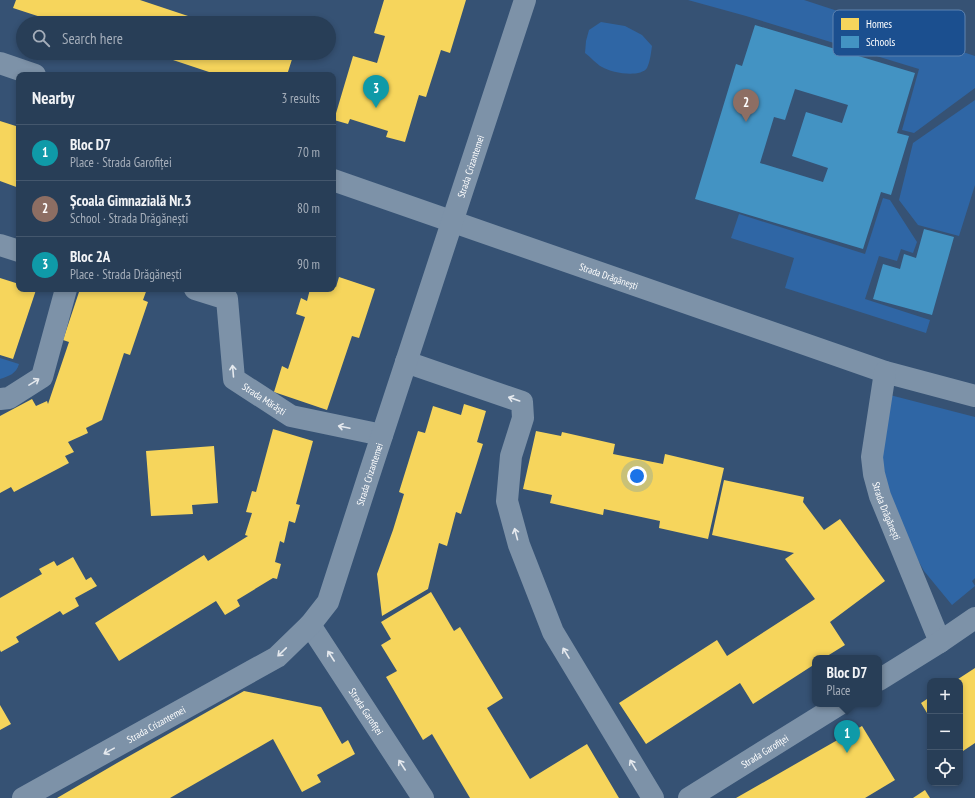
<!DOCTYPE html>
<meta charset="utf-8">
<style>
body{margin:0;font-family:"PT Sans Narrow",sans-serif;background:#30455d;color:#f1f3f6}
.controls{position:absolute;right:12px;bottom:12px;display:grid;overflow:hidden;border-radius:8px;box-shadow:0 2px 6px #0003}
.controls button{width:36px;height:36px;display:grid;place-items:center;padding:0;border:0;border-bottom:1px solid #44576d;background:#283e57;color:#f1f3f6;font:20px sans-serif}
.you{position:absolute;left:637px;top:476px;width:14px;height:14px;margin:-10px;border:3px solid #fff;border-radius:50%;background:#1a73e8;box-shadow:0 0 0 6px #1a73e833}
.badge{display:grid;place-items:center;width:26px;height:26px;border-radius:50%;background:#bca0f2;color:#fff;font-size:13px;font-weight:700}
.pin{position:absolute;translate:-50% -33px;filter:drop-shadow(0 1px 2px #0008)}
.pin::after{content:'';position:absolute;top:21px;width:14px;height:12px;background:inherit;clip-path:polygon(0 0,100% 0,50% 100%)}
.popup{position:absolute;left:812px;top:655px;width:70px;height:52px;box-sizing:border-box;display:grid;place-content:center;border-radius:8px;background:#283e57;filter:drop-shadow(0 1px 3px #0005);font-size:13px;white-space:nowrap;color:#a5aeba}
.popup b{font-size:15px;color:#f1f3f6}
.popup::after{content:'';position:absolute;left:50%;top:100%;margin-left:-8px;border:8px solid transparent;border-top-color:#283e57}
.list{margin:0;padding:0;list-style:none}
h2{display:flex;justify-content:space-between;align-items:center;height:52px;margin:0;padding:0 16px;font-size:17px}
h2 small{font-size:13px;font-weight:400;color:#a5aeba}
.list li{display:grid;grid-template-columns:26px 1fr auto;gap:12px;align-items:center;box-sizing:border-box;height:56px;padding:0 16px;border-top:1px solid #44576d}
.list b{display:block;font-size:15px;white-space:nowrap}
.list p{margin:0;font-size:13px;white-space:nowrap;color:#a5aeba}
.list em{font-size:13px;font-style:normal;color:#a5aeba}
.icon{flex:none;width:22px;height:22px;fill:none;stroke:currentColor;stroke-width:2;stroke-linecap:round;stroke-linejoin:round}
.map{position:relative;flex:none;width:975px;height:798px;overflow:hidden}
.search{position:absolute;background:#283e57;box-shadow:0 2px 6px #0003;left:16px;top:16px;width:320px;height:44px;display:flex;align-items:center;gap:10px;box-sizing:border-box;padding:0 14px;border-radius:22px;color:#a5aeba;font-size:15px}
.panel{position:absolute;background:#283e57;box-shadow:0 2px 6px #0003;left:16px;top:72px;width:320px;height:220px;border-radius:8px}
.map>svg:first-child{display:block}
.green{fill:#2f66a5}
.homes{fill:#f6d55c}
.schools{fill:#4393c3;fill-rule:evenodd}
.lines{fill:none;stroke-linecap:round;stroke-linejoin:round}
.minor{stroke:#7d92a8;stroke-width:22}
.oneway{stroke:#e5e9ee}
.labels{text-anchor:middle;stroke-width:4;stroke-linejoin:round;paint-order:stroke}
.street-label{font-size:10px;fill:#fff;stroke:#1b4f8f}
.key{fill:#1b4f8f;stroke:#5f84b1;stroke-width:1}
.key-label{font-size:11px;fill:#fff}
</style>
<div class="map">
<svg width="975" height="798" viewBox="0 0 975 798">
<rect width="100%" height="100%" fill="#365274"/>
<!-- green -->
<path class="green" d="M 688,0 L 804,0 L 975,56 L 975,88 L 914,133 L 902,130 L 919,69 L 746,16 Z
M 601,22 L 625,26 L 642,35 L 652,46 C 651,53 650,62 647,68 C 640,78 612,73 602,67 C 596,64 591,57 585,53 L 586,41 L 589,30 Z
M 975,100 L 975,185 L 959,236 L 918,225 L 899,200 L 913,143 Z
M 883,198 L 890,200 L 917,242 L 913,253 L 901,249 L 897,261 L 879,256 L 865,299 L 930,320 L 926,333 L 785,288 L 794,258 L 731,238 L 739,214 L 865,254 Z
M 0,358 L 19,364 C 16,374 9,376 0,379 Z
M 890,395 L 975,417 L 975,578 L 972,581 L 975,586 L 952,605 L 924,571 L 900,528 L 883,487 L 881,455 Z"/>
<!-- homes -->
<path class="homes" d="M 16,0 L 140,0 L 209,23 L 59,23 L 13,8 Z
M 384,0 L 466,0 L 450,53 L 441,50 L 426,97 L 419,95 L 405,142 L 386,137 L 388,131 L 350,119 L 348,124 L 334,120 L 353,56 L 377,63 L 385,36 L 374,33 Z
M 152,53 L 294,53 L 287,75 L 218,75 Z
M 0,121 L 19,127 L 19,188 L 0,181 Z
M 339,277 L 375,289 L 359,338 L 352,336 L 327,410 L 274,392 L 282,366 L 288,369 L 305,317 L 296,314 L 301,298 L 307,301 L 310,289 L 333,289 L 333,285 L 336,287 Z
M 0,278 L 19,284 L 19,289 L 36,290 L 13,359 L 0,355 Z
M 80,289 L 147,289 L 143,300 L 148,302 L 130,355 L 124,353 L 102,420 L 86,428 L 88,433 L 68,442 L 74,452 L 65,456 L 69,463 L 14,492 L 11,487 L 0,493 L 0,416 L 32,399 L 36,406 L 47,401 L 48,404 L 69,342 L 63,340 Z
M 464,404 L 486,411 L 477,442 L 483,444 L 461,514 L 456,512 L 447,546 L 439,543 L 428,589 L 382,616 L 377,574 L 393,530 L 404,494 L 399,492 L 418,431 L 425,433 L 433,406 L 461,415 Z
M 273,429 L 313,441 L 296,504 L 300,505 L 295,523 L 289,521 L 284,543 L 280,541 L 275,562 L 281,564 L 277,579 L 273,578 L 237,600 L 240,606 L 225,615 L 216,601 L 119,661 L 95,623 L 204,555 L 208,561 L 248,536 L 245,535 L 252,513 L 246,512 L 252,491 L 256,492 Z
M 536,431 L 561,436 L 562,432 L 615,444 L 613,454 L 663,464 L 665,454 L 724,468 L 708,539 L 659,528 L 660,521 L 604,509 L 603,515 L 550,503 L 552,495 L 523,489 Z
M 214,446 L 218,503 L 192,505 L 193,514 L 151,516 L 146,451 Z
M 724,480 L 804,497 L 803,502 L 824,530 L 840,519 L 885,581 L 830,622 L 845,645 L 824,658 L 815,658 L 815,664 L 753,704 L 740,683 L 646,744 L 619,703 L 717,640 L 727,656 L 815,599 L 785,559 L 794,553 L 712,535 Z
M 73,557 L 86,580 L 91,577 L 97,586 L 75,598 L 79,606 L 63,615 L 60,611 L 16,637 L 19,642 L 1,652 L 0,650 L 0,598 L 42,574 L 39,569 L 54,561 L 57,566 Z
M 431,592 L 454,631 L 460,627 L 503,698 L 487,708 L 530,779 L 587,744 L 619,798 L 470,798 L 432,734 L 423,740 L 386,677 L 397,671 L 381,645 L 391,639 L 381,622 Z
M 975,668 L 975,743 L 960,753 L 960,681 L 955,681 Z
M 244,691 L 321,707 L 342,744 L 348,740 L 355,754 L 317,775 L 321,782 L 302,792 L 273,739 L 170,798 L 57,798 L 117,763 Z
M 930,697 L 930,718 L 921,703 Z
M 0,705 L 11,724 L 0,730 Z
M 862,726 L 895,780 L 865,798 L 736,798 Z
M 925,790 L 930,798 L 913,798 Z"/>
<!-- schools -->
<path class="schools" d="M 755,25 L 915,73 L 897,133 L 909,136 L 891,195 L 881,192 L 863,249 L 695,199 L 736,64 L 742,66 ZM 795,89 L 848,105 L 842,123 L 806,112 L 792,156 L 828,168 L 823,182 L 760,163 L 774,117 L 785,120 Z
M 924,229 L 954,237 L 932,315 L 873,299 L 883,264 L 900,269 L 904,254 L 916,258 Z"/>
<g class="lines">
<!-- minor -->
<g class="minor">
<path d="M 0,63 L 35,75"/>
<path id="s1" d="M 333,180 L 885,372 L 975,396"/>
<path d="M 0,245 L 19,251"/>
<path id="s2" d="M 195,289 L 227,299 L 234,379 L 291,416 L 382,435"/>
<path d="M 406,362 L 522,402 L 523,418 L 511,456 L 507,501 L 519,545 L 553,632 L 653,798"/>
<path id="s3" d="M 885,372 L 872,457 L 874,474 L 880,496 L 940,642"/>
<path d="M 0,399 L 9,398 L 42,377 L 66,289"/>
<path id="s4" d="M 310,625 L 423,798"/>
<path d="M 879,680 L 940,642 L 975,618"/>
<path id="s5" d="M 23,798 L 277,657 L 310,625 L 328,602 L 369,475 L 525,0"/>
<path id="s6" d="M 689,798 L 840,704"/>
</g>
</g>
<!-- one-way arrows -->
<defs><path id="oneway-shaft" d="M-6 0H5M1.5-3L5.5 0L1.5 3" fill="none" stroke-width="1.6" stroke-linecap="round" stroke-linejoin="round"/></defs>
<g class="oneway">
<use href="#oneway-shaft" transform="translate(233 371) rotate(-95)"/>
<use href="#oneway-shaft" transform="translate(34 382) rotate(-32)"/>
<use href="#oneway-shaft" transform="translate(514 399) rotate(-161)"/>
<use href="#oneway-shaft" transform="translate(344 427) rotate(-168)"/>
<use href="#oneway-shaft" transform="translate(516 534) rotate(-105)"/>
<use href="#oneway-shaft" transform="translate(282 652) rotate(136)"/>
<use href="#oneway-shaft" transform="translate(566 653) rotate(-121)"/>
<use href="#oneway-shaft" transform="translate(331 656) rotate(-123)"/>
<use href="#oneway-shaft" transform="translate(109 751) rotate(151)"/>
<use href="#oneway-shaft" transform="translate(402 765) rotate(-123)"/>
<use href="#oneway-shaft" transform="translate(633 765) rotate(-121)"/>
</g>
<g class="labels">
<!-- street labels -->
<g class="street-label">
<text dy="4" stroke="none"><textPath href="#s5" startOffset="824">Strada Crizantemei</textPath></text>
<text dy="4" stroke="none"><textPath href="#s1" startOffset="292">Strada Drăgănești</textPath></text>
<text dy="4" stroke="none"><textPath href="#s2" startOffset="150">Strada Mărăști</textPath></text>
<text dy="4" stroke="none"><textPath href="#s5" startOffset="500">Strada Crizantemei</textPath></text>
<text dy="4" stroke="none"><textPath href="#s3" startOffset="142">Strada Drăgănești</textPath></text>
<text dy="4" stroke="none"><textPath href="#s4" startOffset="103">Strada Garofiței</textPath></text>
<text dy="4" stroke="none"><textPath href="#s5" startOffset="152">Strada Crizantemei</textPath></text>
<text dy="4" stroke="none"><textPath href="#s6" startOffset="89">Strada Garofiței</textPath></text>
</g>
</g>
<!-- legend -->
<rect x="833" y="10" width="132" height="46" rx="6" class="key"/>
<rect x="841" y="18" width="18" height="12" fill="#f6d55c"/>
<rect x="841" y="36" width="18" height="12" fill="#4393c3"/>
<g class="key-label">
<text x="866" y="28">Homes</text>
<text x="866" y="46">Schools</text>
</g>
</svg>
<div class="controls">
<button>+</button>
<button>−</button>
<button><svg class="icon" aria-label="locate" viewBox="0 0 24 24"><circle cx="12" cy="12" r="6"/><path d="M12 2v4M12 18v4M2 12h4M18 12h4"/></svg></button>
</div>
<div class="you"></div>
<div class="pin badge" style="left:847px;top:753px;background:#0f9aa8">1</div>
<div class="popup"><b>Bloc D7</b>Place</div>
<div class="pin badge" style="left:746px;top:122px;background:#8d6e63">2</div>
<div class="pin badge" style="left:376px;top:108px;background:#0f9aa8">3</div>
<div class="search"><svg class="icon" aria-label="search" viewBox="0 0 24 24"><circle cx="10" cy="10" r="6"/><path d="M15 15l6 6"/></svg>Search here</div>
<section class="panel">
<h2>Nearby<small>3 results</small></h2>
<ul class="list">
<li><span class="badge" style="background:#0f9aa8">1</span><div><b>Bloc D7</b><p>Place · Strada Garofiței</p></div><em>70 m</em></li>
<li><span class="badge" style="background:#8d6e63">2</span><div><b>Școala Gimnazială Nr.3</b><p>School · Strada Drăgănești</p></div><em>80 m</em></li>
<li><span class="badge" style="background:#0f9aa8">3</span><div><b>Bloc 2A</b><p>Place · Strada Drăgănești</p></div><em>90 m</em></li>
</ul>
</section>
</div>
